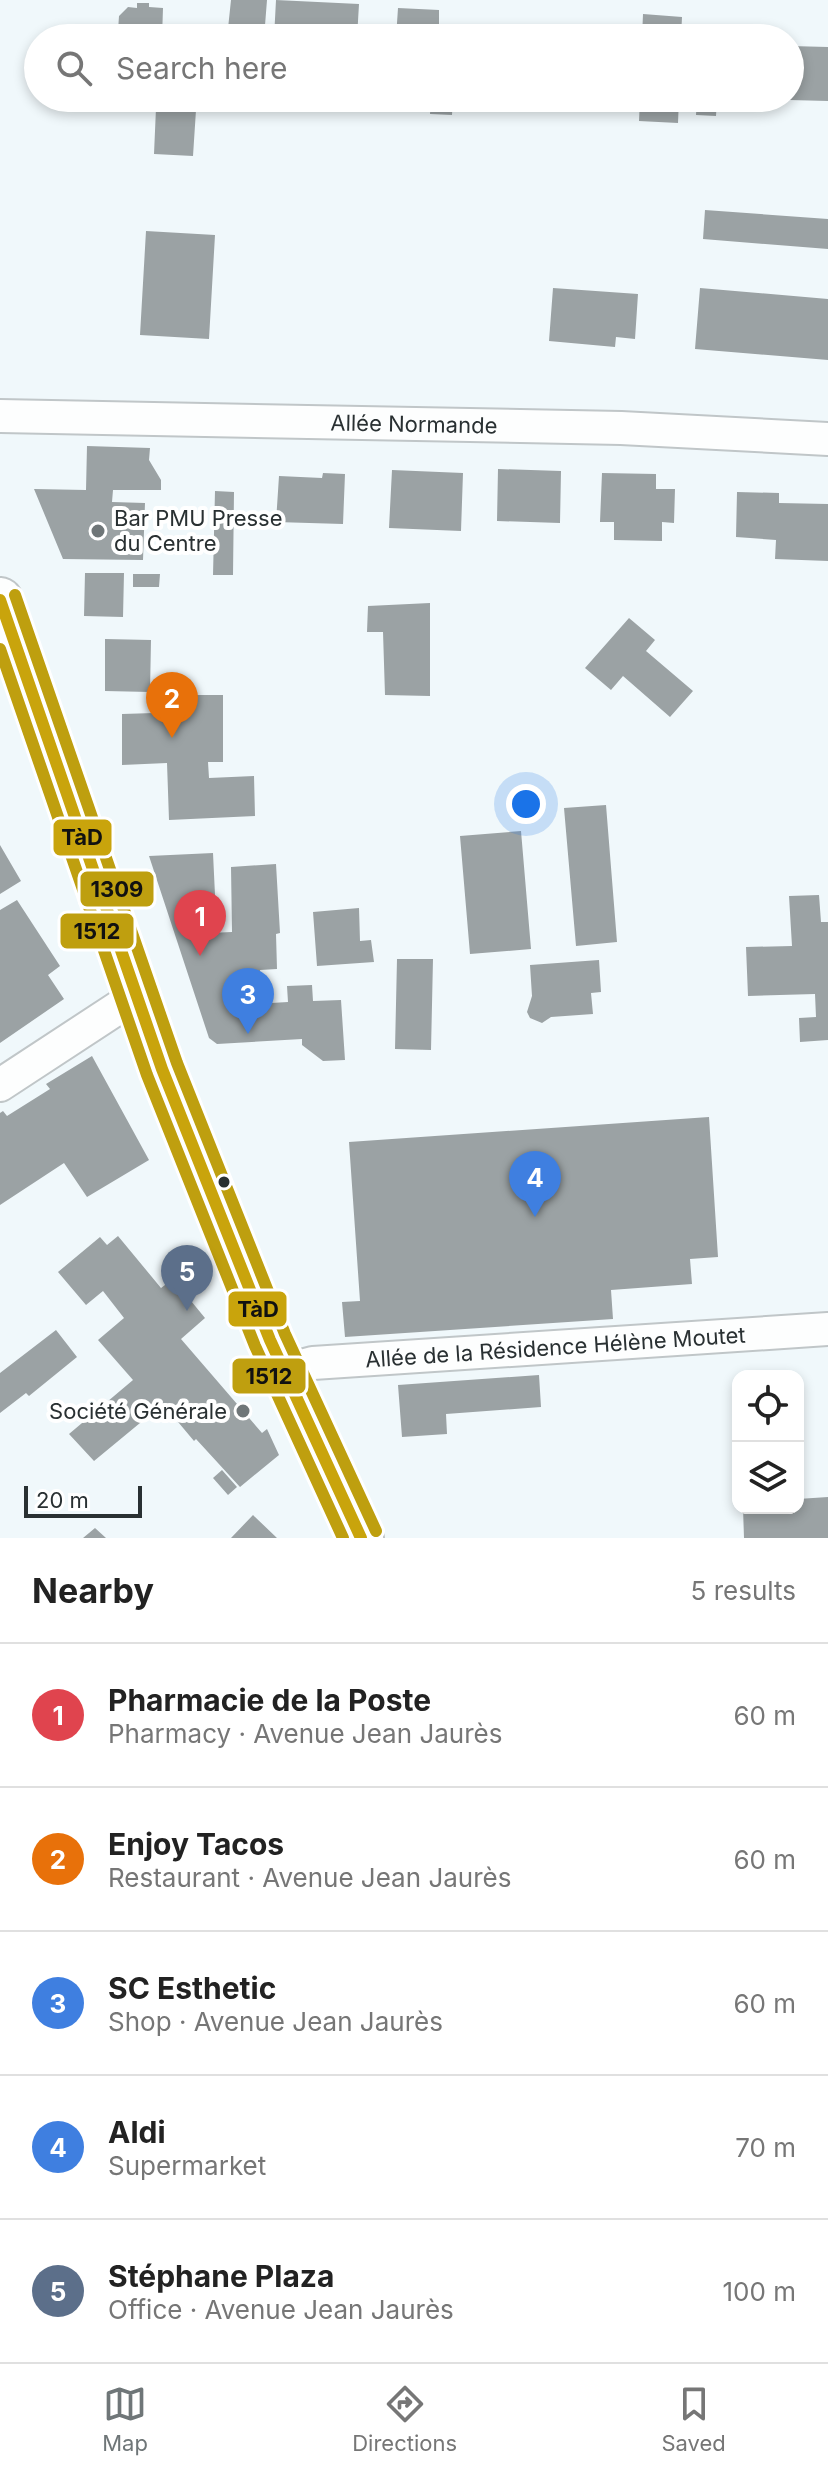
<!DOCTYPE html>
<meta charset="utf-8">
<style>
body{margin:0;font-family:Inter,sans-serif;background:#f2f2f2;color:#222}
.controls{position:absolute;right:24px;bottom:24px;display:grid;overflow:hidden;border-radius:16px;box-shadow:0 4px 12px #0003}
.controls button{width:72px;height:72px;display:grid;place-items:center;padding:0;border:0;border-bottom:2px solid #e0e0e0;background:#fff;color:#222;font:40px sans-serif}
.scale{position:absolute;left:24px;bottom:20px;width:118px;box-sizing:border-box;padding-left:8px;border:4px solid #293032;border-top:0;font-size:22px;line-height:28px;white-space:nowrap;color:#293032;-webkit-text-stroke:6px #fff;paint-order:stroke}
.you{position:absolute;left:526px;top:804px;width:28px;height:28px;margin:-20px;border:6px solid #fff;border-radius:50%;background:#1a73e8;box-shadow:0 0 0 12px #1a73e833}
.badge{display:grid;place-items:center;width:52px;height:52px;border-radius:50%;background:#6f7678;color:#fff;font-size:26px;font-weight:700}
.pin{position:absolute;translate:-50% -66px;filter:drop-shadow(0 2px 4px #0008)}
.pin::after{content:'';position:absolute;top:42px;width:28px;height:24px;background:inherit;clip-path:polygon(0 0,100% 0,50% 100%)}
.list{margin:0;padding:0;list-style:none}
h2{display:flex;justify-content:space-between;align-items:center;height:104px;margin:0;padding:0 32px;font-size:34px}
h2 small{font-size:26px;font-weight:400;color:#767676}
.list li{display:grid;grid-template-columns:52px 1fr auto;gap:24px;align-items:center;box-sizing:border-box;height:144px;padding:0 32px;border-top:2px solid #e0e0e0}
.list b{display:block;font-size:30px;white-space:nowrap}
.list p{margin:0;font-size:26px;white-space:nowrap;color:#767676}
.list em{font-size:26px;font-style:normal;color:#767676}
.icon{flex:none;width:44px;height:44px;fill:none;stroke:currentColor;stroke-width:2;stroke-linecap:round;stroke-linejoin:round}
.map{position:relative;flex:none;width:828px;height:1538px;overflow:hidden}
.search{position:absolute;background:#fff;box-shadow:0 4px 12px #0003;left:24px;right:24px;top:24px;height:88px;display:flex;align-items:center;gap:20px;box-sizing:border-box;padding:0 28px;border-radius:44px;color:#767676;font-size:30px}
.sheet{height:824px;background:#fff}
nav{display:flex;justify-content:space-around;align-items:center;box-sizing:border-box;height:112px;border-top:2px solid #e0e0e0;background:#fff;font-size:22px;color:#767676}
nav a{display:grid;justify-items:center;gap:4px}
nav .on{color:#6f7678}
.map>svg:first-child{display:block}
.building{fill:#9ba2a4}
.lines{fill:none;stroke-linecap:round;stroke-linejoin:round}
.street-casing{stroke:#c0c6c8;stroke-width:36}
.secondary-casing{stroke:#c0c6c8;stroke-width:48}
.street{stroke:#fdfefe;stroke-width:32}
.secondary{stroke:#fdfefe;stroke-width:44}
.bus-1-casing{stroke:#fff;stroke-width:18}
.bus-2-casing{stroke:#fff;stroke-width:18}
.bus-3-casing{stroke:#fff;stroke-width:18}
.bus-1{stroke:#c9a40c;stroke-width:12}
.bus-2{stroke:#bf9f0f;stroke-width:12}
.bus-3{stroke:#be9f0f;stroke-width:12}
.poi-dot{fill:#6f7678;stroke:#fff;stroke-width:3}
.bus-dot{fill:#293032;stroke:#fff;stroke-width:3}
.labels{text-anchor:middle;stroke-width:8;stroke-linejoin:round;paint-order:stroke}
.street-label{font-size:22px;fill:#293032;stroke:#fff}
.poi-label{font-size:22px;fill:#293032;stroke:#fff;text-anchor:start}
.line-badge{stroke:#fff;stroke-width:3}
.pale-badge-label{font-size:22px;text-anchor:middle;font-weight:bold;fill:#111}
</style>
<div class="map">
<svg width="828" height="1538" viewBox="0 0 828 1538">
<rect width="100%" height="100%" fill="#f0f8fb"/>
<!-- building -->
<path class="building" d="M 231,0 L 267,0 L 264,38 L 227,38 Z
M 276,0 L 359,4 L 357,38 L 274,38 Z
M 137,3 L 149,3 L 149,7 L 163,8 L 162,38 L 109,38 L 118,31 L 119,16 L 128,7 L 137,8 Z
M 398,8 L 439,10 L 439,38 L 396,38 Z
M 643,14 L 682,17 L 681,38 L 642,38 Z
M 790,46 L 828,47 L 828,101 L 790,100 Z
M 431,98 L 453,98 L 452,115 L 430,114 Z
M 487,98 L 568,98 L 568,109 L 486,106 Z
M 640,98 L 679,98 L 678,123 L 639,121 Z
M 697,98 L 717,98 L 716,116 L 696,115 Z
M 156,108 L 196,110 L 193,156 L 154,154 Z
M 705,210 L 828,219 L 828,249 L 703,239 Z
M 146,231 L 215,235 L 209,339 L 140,335 Z
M 553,288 L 638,294 L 635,339 L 616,337 L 615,347 L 549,341 Z
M 700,288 L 828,299 L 828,360 L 695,349 Z
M 87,446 L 150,448 L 149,460 L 161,480 L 161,490 L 113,490 L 112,502 L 145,503 L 143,560 L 63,559 L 34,489 L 86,490 Z
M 498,469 L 561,471 L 560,523 L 497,521 Z
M 392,470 L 463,473 L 461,531 L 389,528 Z
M 323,473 L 345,474 L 343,524 L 276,522 L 279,476 L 322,478 Z
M 602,473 L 656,474 L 656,489 L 675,489 L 674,523 L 662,522 L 662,541 L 614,540 L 614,522 L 600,522 Z
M 215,491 L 234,492 L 233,575 L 213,575 Z
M 737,492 L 779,493 L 779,503 L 828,504 L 828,561 L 775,559 L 776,540 L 736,537 Z
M 85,573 L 124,573 L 123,617 L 84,616 Z
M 133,574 L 160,574 L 159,587 L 133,587 Z
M 430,603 L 430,696 L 385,695 L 383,632 L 367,632 L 368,606 Z
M 629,618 L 655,640 L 646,651 L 693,691 L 670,717 L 623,676 L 611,690 L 585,668 Z
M 105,639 L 151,640 L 150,692 L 105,691 Z
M 154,695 L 223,695 L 223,762 L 208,762 L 209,778 L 254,776 L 255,816 L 169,820 L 167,763 L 122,765 L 122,714 L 154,713 Z
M 606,805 L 617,942 L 576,946 L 564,808 Z
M 521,831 L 531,949 L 470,954 L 460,836 Z
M 0,845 L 21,881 L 0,894 Z
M 213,853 L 215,895 L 207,895 L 210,933 L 232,932 L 231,867 L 276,864 L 280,933 L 276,934 L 277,969 L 260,970 L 261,990 L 252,991 L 252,1004 L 288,1002 L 287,986 L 312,985 L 313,1001 L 341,1000 L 345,1060 L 323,1061 L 302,1045 L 302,1039 L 217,1044 L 209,1038 L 149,856 Z
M 819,895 L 821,922 L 828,922 L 828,1040 L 800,1042 L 799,1018 L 816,1017 L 815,994 L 748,996 L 746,947 L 792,946 L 789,896 Z
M 17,900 L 60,966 L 48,975 L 64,999 L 0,1043 L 0,910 Z
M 359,908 L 360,941 L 371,940 L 374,962 L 317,966 L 313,912 Z
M 397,959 L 433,959 L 431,1050 L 395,1049 Z
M 599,960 L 601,992 L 591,993 L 593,1014 L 551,1017 L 542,1023 L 530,1018 L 527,1012 L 532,996 L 530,965 Z
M 92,1056 L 149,1160 L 87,1197 L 64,1163 L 0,1205 L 0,1113 L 3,1111 L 7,1116 L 50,1089 L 46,1084 Z
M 709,1117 L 718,1257 L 690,1259 L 692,1284 L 611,1290 L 613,1319 L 345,1337 L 342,1302 L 360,1301 L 349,1142 Z
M 118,1236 L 161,1288 L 173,1279 L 205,1318 L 181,1339 L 262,1433 L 267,1429 L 279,1455 L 240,1487 L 196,1439 L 194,1441 L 163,1404 L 94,1461 L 69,1434 L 133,1380 L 98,1340 L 124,1318 L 103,1291 L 86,1305 L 58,1272 L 100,1237 L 107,1245 Z
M 56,1330 L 77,1357 L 29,1396 L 26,1393 L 0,1413 L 0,1373 Z
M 539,1375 L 541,1407 L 446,1414 L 447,1434 L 402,1437 L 398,1385 Z
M 222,1470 L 237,1487 L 228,1495 L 213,1478 Z
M 828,1497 L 828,1538 L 744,1538 L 743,1508 L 798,1508 L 798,1499 Z
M 253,1515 L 277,1538 L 231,1538 Z
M 95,1528 L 106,1538 L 83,1538 Z"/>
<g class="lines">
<!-- street casing -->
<g class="street-casing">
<g id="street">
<path id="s1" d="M 0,416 L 621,428 L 828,439"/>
<path d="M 0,1085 L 136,996"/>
<path id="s2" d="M 283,1371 L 313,1363 L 828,1329"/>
</g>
</g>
<!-- secondary casing -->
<g class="secondary-casing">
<path id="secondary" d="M 0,600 L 162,1069 L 270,1340 L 361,1538"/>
</g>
<!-- street -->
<use href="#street" class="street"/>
<!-- secondary -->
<use href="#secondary" class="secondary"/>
<!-- bus-1 casing -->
<g class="bus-1-casing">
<path id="bus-1" d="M 0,600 L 162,1069 L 270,1340 L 361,1538"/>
</g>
<!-- bus-2 casing -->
<g class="bus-2-casing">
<path id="bus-2" d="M 0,649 L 147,1075 L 255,1346 L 343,1538"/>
</g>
<!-- bus-3 casing -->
<g class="bus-3-casing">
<path id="bus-3" d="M 15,595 L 177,1063 L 285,1334 L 376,1531"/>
</g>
<!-- bus-1 -->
<use href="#bus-1" class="bus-1"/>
<!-- bus-2 -->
<use href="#bus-2" class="bus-2"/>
<!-- bus-3 -->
<use href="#bus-3" class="bus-3"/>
</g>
<!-- markers -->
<g class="poi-dot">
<circle cx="98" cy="531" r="8"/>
<circle cx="243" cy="1411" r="8"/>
</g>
<circle class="bus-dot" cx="224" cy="1182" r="7"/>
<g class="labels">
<!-- street labels -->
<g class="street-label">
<text dy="8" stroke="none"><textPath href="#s1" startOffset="414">Allée Normande</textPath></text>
<text dy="8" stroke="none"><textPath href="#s2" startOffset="274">Allée de la Résidence Hélène Moutet</textPath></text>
</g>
<!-- poi labels -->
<g class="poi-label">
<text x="114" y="526">Bar PMU Presse<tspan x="114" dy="25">du Centre</tspan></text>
<text x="227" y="1419" text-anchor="end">Société Générale</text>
</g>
</g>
<g class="line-badge">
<rect x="52" y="818" width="61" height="39" rx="8" fill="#c9a40c"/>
<rect x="79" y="870" width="76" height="38" rx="8" fill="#be9f0f"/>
<rect x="59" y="912" width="76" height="38" rx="8" fill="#bf9f0f"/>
<rect x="227" y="1290" width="61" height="38" rx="8" fill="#c9a40c"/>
<rect x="231" y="1357" width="76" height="38" rx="8" fill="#bf9f0f"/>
</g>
<g class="pale-badge-label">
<text x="82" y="845">TàD</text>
<text x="117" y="897">1309</text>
<text x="97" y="939">1512</text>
<text x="258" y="1317">TàD</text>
<text x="269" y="1384">1512</text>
</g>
</svg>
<div class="controls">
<button><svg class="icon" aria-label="locate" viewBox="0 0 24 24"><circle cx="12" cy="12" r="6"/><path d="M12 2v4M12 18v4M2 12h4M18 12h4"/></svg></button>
<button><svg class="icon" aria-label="layers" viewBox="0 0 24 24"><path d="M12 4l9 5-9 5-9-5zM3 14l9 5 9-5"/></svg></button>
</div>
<div class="scale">20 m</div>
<div class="you"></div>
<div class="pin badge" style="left:200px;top:956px;background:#e0444e">1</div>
<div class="pin badge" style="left:172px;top:738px;background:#e8710a">2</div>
<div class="pin badge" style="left:248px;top:1034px;background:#3f7fe0">3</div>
<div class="pin badge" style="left:535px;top:1217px;background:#3f7fe0">4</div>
<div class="pin badge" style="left:187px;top:1311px;background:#5c6f8a">5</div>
<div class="search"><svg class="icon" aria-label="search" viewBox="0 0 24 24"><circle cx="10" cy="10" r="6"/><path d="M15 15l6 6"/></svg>Search here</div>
</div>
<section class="sheet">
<h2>Nearby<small>5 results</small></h2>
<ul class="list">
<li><span class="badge" style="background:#e0444e">1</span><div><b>Pharmacie de la Poste</b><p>Pharmacy · Avenue Jean Jaurès</p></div><em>60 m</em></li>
<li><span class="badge" style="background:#e8710a">2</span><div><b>Enjoy Tacos</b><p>Restaurant · Avenue Jean Jaurès</p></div><em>60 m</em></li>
<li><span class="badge" style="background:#3f7fe0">3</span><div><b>SC Esthetic</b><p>Shop · Avenue Jean Jaurès</p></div><em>60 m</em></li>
<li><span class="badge" style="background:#3f7fe0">4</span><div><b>Aldi</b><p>Supermarket</p></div><em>70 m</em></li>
<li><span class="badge" style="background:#5c6f8a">5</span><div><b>Stéphane Plaza</b><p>Office · Avenue Jean Jaurès</p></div><em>100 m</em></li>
</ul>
</section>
<nav>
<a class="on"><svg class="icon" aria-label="map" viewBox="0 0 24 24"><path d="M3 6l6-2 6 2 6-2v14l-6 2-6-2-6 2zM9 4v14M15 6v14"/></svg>Map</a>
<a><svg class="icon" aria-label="directions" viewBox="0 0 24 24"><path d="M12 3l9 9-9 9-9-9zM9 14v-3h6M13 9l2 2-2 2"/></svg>Directions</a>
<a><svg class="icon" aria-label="saved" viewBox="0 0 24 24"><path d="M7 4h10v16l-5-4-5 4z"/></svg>Saved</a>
</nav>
